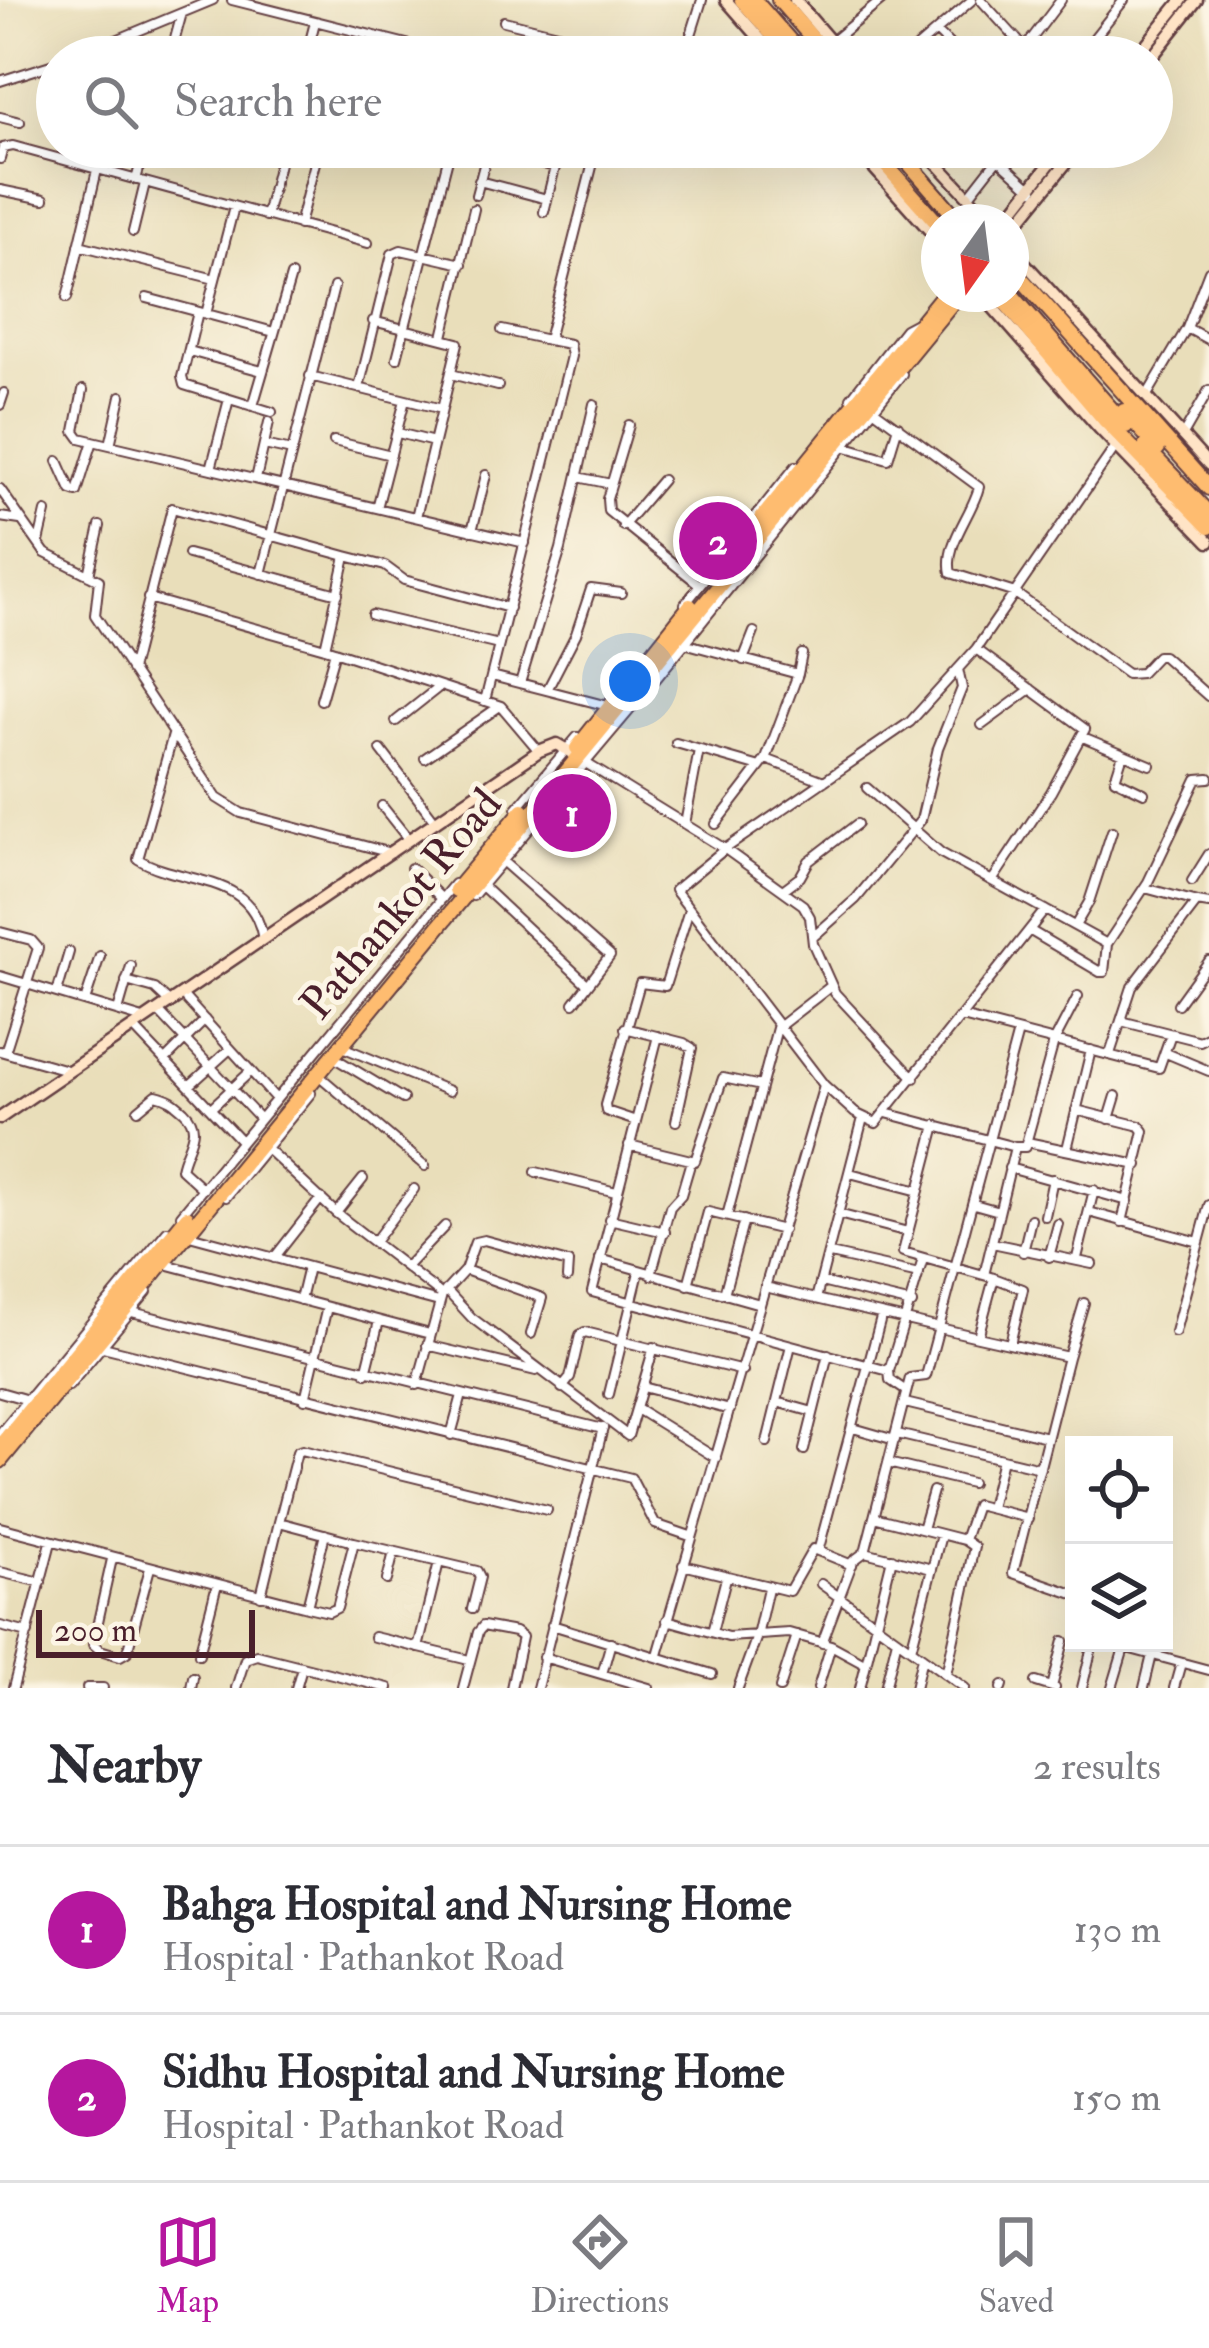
<!DOCTYPE html>
<meta charset="utf-8">
<style>
body{margin:0;font-family:"IM FELL Double Pica",serif;background:#f7f7f7;color:#2b2b33}
.controls{position:absolute;right:36px;bottom:36px;display:grid;overflow:hidden;border-radius:0px;box-shadow:0 12px 48px #0002}
.controls button{width:108px;height:108px;display:grid;place-items:center;padding:0;border:0;border-bottom:3px solid #e1e1e2;background:#fff;color:#2b2b33;font:60px sans-serif}
.compass{position:absolute;left:921px;top:204px;width:108px;height:108px;border-radius:50%;background:#fff;box-shadow:0 12px 48px #0002;rotate:194deg}
.scale{position:absolute;left:36px;bottom:30px;width:219px;box-sizing:border-box;padding-left:12px;border:6px solid #4a1f2b;border-top:0;font-size:33px;line-height:42px;white-space:nowrap;color:#4a1f2b;-webkit-text-stroke:9px #fcf5e5;paint-order:stroke}
.you{position:absolute;left:630px;top:681px;width:42px;height:42px;margin:-30px;border:9px solid #fff;border-radius:50%;background:#1a73e8;box-shadow:0 0 0 18px #1a73e833}
.badge{display:grid;place-items:center;width:78px;height:78px;border-radius:50%;background:#b5179e;color:#fff;font-size:39px;font-weight:700}
.pin{position:absolute;translate:-50% -50%;border:6px solid #fff;box-shadow:0 3px 12px #0006}
.list{margin:0;padding:0;list-style:none}
h2{display:flex;justify-content:space-between;align-items:center;height:156px;margin:0;padding:0 48px;font-size:51px}
h2 small{font-size:39px;font-weight:400;color:#7c7c81}
.list li{display:grid;grid-template-columns:78px 1fr auto;gap:36px;align-items:center;box-sizing:border-box;height:168px;padding:0 48px;border-top:3px solid #e1e1e2}
.list b{display:block;font-size:45px;white-space:nowrap}
.list p{margin:0;font-size:39px;white-space:nowrap;color:#7c7c81}
.list em{font-size:39px;font-style:normal;color:#7c7c81}
.icon{flex:none;width:66px;height:66px;fill:none;stroke:currentColor;stroke-width:2;stroke-linecap:round;stroke-linejoin:round}
.map{position:relative;flex:none;width:1209px;height:1688px;overflow:hidden}
.search{position:absolute;background:#fff;box-shadow:0 12px 48px #0002;left:36px;right:36px;top:36px;height:132px;display:flex;align-items:center;gap:30px;box-sizing:border-box;padding:0 42px;border-radius:66px;color:#7c7c81;font-size:45px}
.sheet{height:492px;background:#fff}
nav{display:flex;justify-content:space-around;align-items:center;box-sizing:border-box;height:168px;border-top:3px solid #e1e1e2;background:#fff;font-size:33px;color:#7c7c81}
nav a{display:grid;justify-items:center;gap:6px}
nav .on{color:#b5179e}
.map>svg:first-child{display:block}
.lines{fill:none;stroke-linecap:round;stroke-linejoin:round}
.street-casing{stroke:#623c40;stroke-width:12}
.secondary-casing{stroke:#623c40;stroke-width:15}
.highway-casing{stroke:#623c40;stroke-width:18}
.street{stroke:#fff;stroke-width:8}
.secondary{stroke:#ffe4c6;stroke-width:10}
.highway{stroke:#febc70;stroke-width:14}
.labels{text-anchor:middle;stroke-width:10;stroke-linejoin:round;paint-order:stroke}
.street-label{font-size:45px;fill:#4a1f2b;stroke:#fcf5e5}
</style>
<div class="map">
<svg width="1209" height="1688" viewBox="0 0 1209 1688">
<rect width="100%" height="100%" fill="#fcf5e5"/>
<filter id="ink" filterUnits="userSpaceOnUse"><feTurbulence type="fractalNoise" baseFrequency=".00833" numOctaves="2"/><feDisplacementMap in="SourceGraphic" scale="24" xChannelSelector="R" yChannelSelector="G"/><feConvolveMatrix kernelMatrix="1 2 1 2 8 2 1 2 1" color-interpolation-filters="sRGB"/></filter>
<filter id="wash" filterUnits="userSpaceOnUse"><feTurbulence type="fractalNoise" baseFrequency=".004" numOctaves="4" result="noise"/><feDisplacementMap in="SourceGraphic" scale="48" xChannelSelector="R" yChannelSelector="G"/><feGaussianBlur stdDeviation="2.7" result="paint"/><feColorMatrix in="noise" values="0 0 0 0 0 0 0 0 0 0 0 0 0 0 0 0 0 1.4 0 .05"/><feComposite in="paint" operator="in"/></filter>
<g filter="url(#wash)">
<rect width="100%" height="100%" fill="#e9deba"/>
</g>
<g filter="url(#ink)">
<g class="lines">
<!-- street casing -->
<g class="street-casing">
<path id="street" d="M 232,0 L 458,57
M 981,0 L 1033,57
M 504,21 L 651,57
M 936,31 L 962,57
M 831,42 L 882,0
M 1024,49 L 1061,0
M 75,57 L 213,0
M 170,57 L 182,13
M 306,57 L 315,22
M 573,57 L 577,39
M 684,57 L 702,0
M 906,57 L 972,0
M 1079,57 L 1124,0
M 0,81 L 57,63
M 0,117 L 20,122
M 985,147 L 1033,190
M 0,159 L 3,148 L 13,146 L 368,243
M 136,180 L 145,147
M 479,181 L 547,199
M 0,190 L 44,199
M 476,195 L 488,150 L 555,167
M 968,197 L 1007,147
M 544,212 L 560,147
M 266,216 L 283,147
M 299,225 L 317,155
M 133,232 L 145,183
M 79,245 L 215,279
M 67,298 L 97,170
M 147,298 L 274,332
M 198,312 L 182,377 L 184,385 L 272,412
M 206,314 L 234,207
M 373,321 L 458,343 L 416,517
M 1187,328 L 1209,340
M 502,330 L 548,340
M 443,337 L 474,209
M 189,351 L 262,371
M 397,358 L 451,147
M 451,374 L 498,386
M 310,376 L 442,409
M 359,388 L 392,254 L 401,250 L 462,264
M 83,390 L 75,431 L 80,438 L 525,543
M 1146,397 L 1187,328 L 1209,271
M 851,398 L 905,329 L 920,321
M 0,405 L 4,393
M 253,406 L 291,276
M 873,409 L 979,487 C 972,515 944,544 951,573 L 1015,593 L 1127,674 L 1141,673 L 1157,656 L 1163,656 L 1208,696
M 629,425 L 607,499 L 608,511 L 700,585
M 398,433 L 434,442
M 1183,435 L 1209,390
M 334,441 L 391,455
M 110,445 L 121,396
M 264,445 L 292,451
M 843,446 L 888,459 L 898,426
M 58,461 L 71,490 L 77,492 L 93,441
M 211,469 L 229,399
M 578,477 L 611,484
M 256,479 L 269,422
M 0,489 L 45,553 L 99,580 L 95,615 L 217,798 L 241,813 L 391,853
M 377,508 L 405,400
M 0,517 L 20,520
M 623,526 L 662,480
M 472,531 L 486,475
M 39,542 L 46,512
M 188,554 L 338,594
M 346,556 L 385,566 L 404,580 L 509,608
M 261,574 L 334,287
M 89,575 L 100,526
M 148,598 L 325,648 L 501,706 L 539,751
M 685,604 L 796,466
M 372,615 L 499,645
M 684,643 L 798,674 L 766,759 L 716,824
M 976,649 L 1085,729 L 1051,792 L 992,881
M 743,660 L 754,632
M 131,670 L 172,508 L 346,556 L 325,648
M 798,674 L 802,654
M 492,676 L 608,706
M 520,683 L 561,549 L 594,404
M 547,690 L 576,634 L 591,589 L 621,593
M 321,700 L 335,651
M 485,701 L 571,356 L 569,344 L 548,340 L 597,147
M 396,721 L 439,687
M 982,725 L 1031,689
M 173,735 L 138,859 C 182,886 252,871 263,939
M 1083,737 L 1150,765
M 676,743 L 760,767
M 381,750 L 436,822
M 1123,754 L 1115,779 L 1144,793
M 425,758 L 500,706
M 766,759 L 824,781
M 584,762 L 725,849 L 803,905 L 810,917 L 813,944 L 835,993 L 914,1078
M 867,788 L 941,853 L 1107,944 L 1148,882 L 1197,779 L 1209,778
M 382,806 L 409,840
M 517,808 L 577,737
M 685,824 L 699,750
M 502,861 L 610,956 L 574,1003
M 411,868 L 442,899
M 1192,881 L 1209,854
M 482,886 L 587,984
M 1145,888 L 1197,902
M 784,889 L 800,877 L 809,861 L 857,824
M 473,896 L 652,684 L 902,374
M 1045,910 L 876,1123 L 855,1113 L 824,1085 L 675,890 L 725,849 L 910,722 L 976,649 L 1116,446
M 1075,926 L 1089,902 L 1112,831
M 1029,930 L 1100,972 L 1104,972 L 1107,944
M 0,932 L 31,940 L 38,948 L 5,1052
M 813,937 L 856,899 L 921,820 L 938,748 L 962,688 L 958,669
M 0,976 L 143,1019
M 126,981 L 155,989 L 170,1003
M 57,993 L 69,952
M 182,995 L 276,1099
M 85,1001 L 100,956
M 1178,1004 L 1209,961
M 118,1011 L 131,966
M 158,1011 L 259,1118
M 962,1017 L 1159,1068 L 1171,1034
M 1121,1021 L 1200,1041 L 1209,1036
M 133,1027 L 241,1141
M 625,1028 L 684,1043 L 692,1048 L 676,1121
M 658,1036 L 592,1292 L 889,1371 L 890,1380 L 906,1391
M 347,1049 L 449,1091
M 0,1051 L 67,1070
M 1166,1053 L 1209,1071
M 1110,1054 L 1132,987 L 1197,902 L 1209,904
M 165,1060 L 205,1020
M 338,1060 L 403,1099
M 323,1079 L 425,1166
M 189,1086 L 230,1049
M 211,1108 L 250,1072
M 138,1110 L 156,1095 C 169,1098 174,1102 184,1111 C 204,1130 185,1146 181,1169 L 203,1189
M 1076,1110 L 1140,1126 L 1144,1131 L 1122,1222
M 886,1113 L 1015,1147
M 1109,1119 L 1116,1096
M 636,1121 L 606,1111 L 605,1105 L 640,983 L 665,986 L 688,913
M 936,1125 L 903,1252 L 994,1278 L 978,1337 L 1068,1357 L 1013,1573 L 1074,1594
M 1027,1142 L 1138,1165
M 629,1145 L 695,1161 L 723,1078 L 761,1086
M 266,1148 L 336,1213 L 442,1295
M 1067,1149 L 1091,1050
M 1009,1168 L 1128,1201
M 536,1172 L 616,1192
M 850,1173 L 919,1191
M 226,1197 L 311,1093
M 974,1204 L 999,1211
M 1089,1212 L 1199,1242
M 336,1213 L 363,1179
M 838,1214 L 908,1232
M 181,1215 L 454,884
M 727,1216 L 777,1028 L 831,986
M 1045,1216 L 1053,1179
M 609,1219 L 665,1232
M 193,1236 L 439,1302
M 374,1242 L 414,1189
M 992,1243 L 1092,1264
M 1023,1252 L 1031,1219
M 830,1254 L 919,1274
M 1049,1257 L 1058,1224
M 274,1258 L 321,1198
M 1077,1258 L 1094,1190
M 600,1259 L 760,1304
M 169,1265 L 430,1334
M 406,1267 L 445,1226
M 465,1270 L 542,1298 L 531,1334
M 651,1275 L 670,1207 L 681,1195 L 691,1161
M 984,1275 L 1015,1147 L 1025,1147 L 1054,1042 L 1078,996
M 994,1278 L 1023,1289 L 1010,1344
M 821,1282 L 912,1304
M 688,1285 L 708,1212 L 783,1230
M 765,1287 L 978,1337
M 446,1290 L 472,1318 L 628,1436 L 654,1347
M 724,1294 L 744,1220
M 816,1299 L 863,1118
M 300,1300 L 308,1267
M 132,1312 L 603,1429
M 1175,1332 L 1209,1205
M 427,1345 L 536,1371
M 103,1347 L 631,1478 L 655,1524 L 690,1536
M 1068,1357 L 1084,1303
M 889,1371 L 923,1259
M 366,1373 L 379,1321
M 417,1385 L 442,1295 L 465,1270 L 475,1242 L 484,1240 L 568,1263 L 567,1278
M 69,1386 L 147,1292
M 643,1387 L 730,1410
M 562,1388 L 570,1378 L 580,1335 L 585,1332 L 743,1371
M 0,1392 L 28,1400
M 609,1394 L 639,1272
M 305,1399 L 327,1307
M 777,1402 L 813,1412
M 905,1403 L 1047,1437
M 637,1409 L 716,1458
M 853,1428 L 895,1440
M 0,1433 L 167,1231
M 897,1434 L 1040,1468
M 451,1435 L 462,1395
M 767,1442 L 791,1345
M 804,1450 L 828,1354
M 888,1463 L 971,1483
M 990,1508 L 1002,1459
M 874,1517 L 964,1540 L 974,1547 L 946,1674
M 279,1522 L 297,1452 L 302,1450 L 547,1510
M 0,1527 L 307,1607 L 329,1612 L 337,1608 L 354,1542 L 279,1522 L 261,1596
M 922,1529 L 933,1491
M 964,1540 L 976,1505 L 1028,1518
M 354,1542 L 477,1571 L 480,1577 L 472,1609
M 819,1548 L 882,1314
M 865,1552 L 932,1569
M 112,1559 L 93,1644 L 100,1650 L 120,1656 L 127,1652 L 150,1568
M 683,1565 L 789,1591 L 813,1549 L 852,1565
M 0,1572 L 41,1582
M 387,1580 L 394,1552
M 821,1584 L 965,1688
M 307,1607 L 325,1534
M 667,1620 L 728,1637 L 789,1633 L 831,1645 L 866,1664
M 552,1625 L 712,1674
M 0,1626 L 28,1633
M 712,1632 L 726,1578
M 374,1637 L 469,1660
M 822,1643 L 853,1561 L 865,1552 L 910,1378 L 926,1376 L 1018,1032
M 1108,1643 L 1209,1670
M 418,1648 L 439,1562
M 911,1649 L 941,1535
M 199,1654 L 217,1584
M 658,1655 L 824,1085
M 543,1657 L 649,1688
M 602,1674 L 611,1642
M 1036,1682 L 1055,1688
M 1052,1687 L 1064,1641
M 13,1688 L 51,1542
M 87,1688 L 103,1688
M 191,1688 L 193,1677
M 236,1688 L 245,1659 L 257,1655 L 388,1688
M 296,1688 L 302,1667
M 463,1688 L 478,1632 L 483,1626 L 515,1632 L 522,1637 L 511,1688
M 537,1688 L 603,1428
M 738,1688 L 757,1636 L 768,1588
M 780,1688 L 797,1635
M 818,1688 L 831,1645
M 860,1688 L 892,1558
M 885,1688 L 897,1639
M 915,1688 L 922,1657
M 1002,1688 L 1003,1685
M 1082,1688 L 1093,1643
M 1112,1688 L 1124,1648
M 1144,1688 L 1152,1655
M 1174,1688 L 1181,1663"/>
</g>
<!-- secondary casing -->
<g class="secondary-casing">
<path id="secondary" d="M 726,0 L 776,57
M 795,0 L 844,57
M 1136,57 L 1182,0
M 1152,57 L 1197,0
M 855,147 L 939,241
M 922,147 L 992,222
M 1004,222 L 1063,147
M 1011,231 L 1079,147
M 1014,251 L 1209,465
M 981,294 L 1099,428 L 1209,542
M 0,1118 L 539,751 L 557,744 L 579,757"/>
</g>
<!-- highway casing -->
<g class="highway-casing">
<path id="highway" d="M 742,0 L 792,57
M 754,0 L 804,57
M 779,0 L 829,57
M 870,147 L 939,225
M 895,147 L 960,222
M 1011,267 L 1209,488
M 998,294 L 1104,419 L 1209,527
M 1011,294 L 1126,426
M 1124,411 L 1158,448
M 1145,447 L 1209,514
M 750,533 L 944,294
M 577,748 L 690,606
M 456,890 L 523,810
M 0,1446 L 187,1217
M 0,1461 L 959,294"/>
</g>
<!-- street -->
<use href="#street" class="street"/>
<!-- secondary -->
<use href="#secondary" class="secondary"/>
<!-- highway -->
<use href="#highway" class="highway"/>
</g>
</g>
<g class="labels">
<!-- street labels -->
<g class="street-label">
<text transform="translate(400 903) rotate(-50)" y="16">Pathankot Road</text>
</g>
</g>
</svg>
<div class="controls">
<button><svg class="icon" aria-label="locate" viewBox="0 0 24 24"><circle cx="12" cy="12" r="6"/><path d="M12 2v4M12 18v4M2 12h4M18 12h4"/></svg></button>
<button><svg class="icon" aria-label="layers" viewBox="0 0 24 24"><path d="M12 4l9 5-9 5-9-5zM3 14l9 5 9-5"/></svg></button>
</div>
<svg class="compass" viewBox="-18 -18 36 36"><path d="M0-13l5 13h-10z" fill="#e53935"/><path d="M0 13l5-13h-10z" fill="#7c7c81"/></svg>
<div class="scale">200 m</div>
<div class="you"></div>
<div class="pin badge" style="left:572px;top:813px">1</div>
<div class="pin badge" style="left:718px;top:541px">2</div>
<div class="search"><svg class="icon" aria-label="search" viewBox="0 0 24 24"><circle cx="10" cy="10" r="6"/><path d="M15 15l6 6"/></svg>Search here</div>
</div>
<section class="sheet">
<h2>Nearby<small>2 results</small></h2>
<ul class="list">
<li><span class="badge">1</span><div><b>Bahga Hospital and Nursing Home</b><p>Hospital · Pathankot Road</p></div><em>130 m</em></li>
<li><span class="badge">2</span><div><b>Sidhu Hospital and Nursing Home</b><p>Hospital · Pathankot Road</p></div><em>150 m</em></li>
</ul>
</section>
<nav>
<a class="on"><svg class="icon" aria-label="map" viewBox="0 0 24 24"><path d="M3 6l6-2 6 2 6-2v14l-6 2-6-2-6 2zM9 4v14M15 6v14"/></svg>Map</a>
<a><svg class="icon" aria-label="directions" viewBox="0 0 24 24"><path d="M12 3l9 9-9 9-9-9zM9 14v-3h6M13 9l2 2-2 2"/></svg>Directions</a>
<a><svg class="icon" aria-label="saved" viewBox="0 0 24 24"><path d="M7 4h10v16l-5-4-5 4z"/></svg>Saved</a>
</nav>
